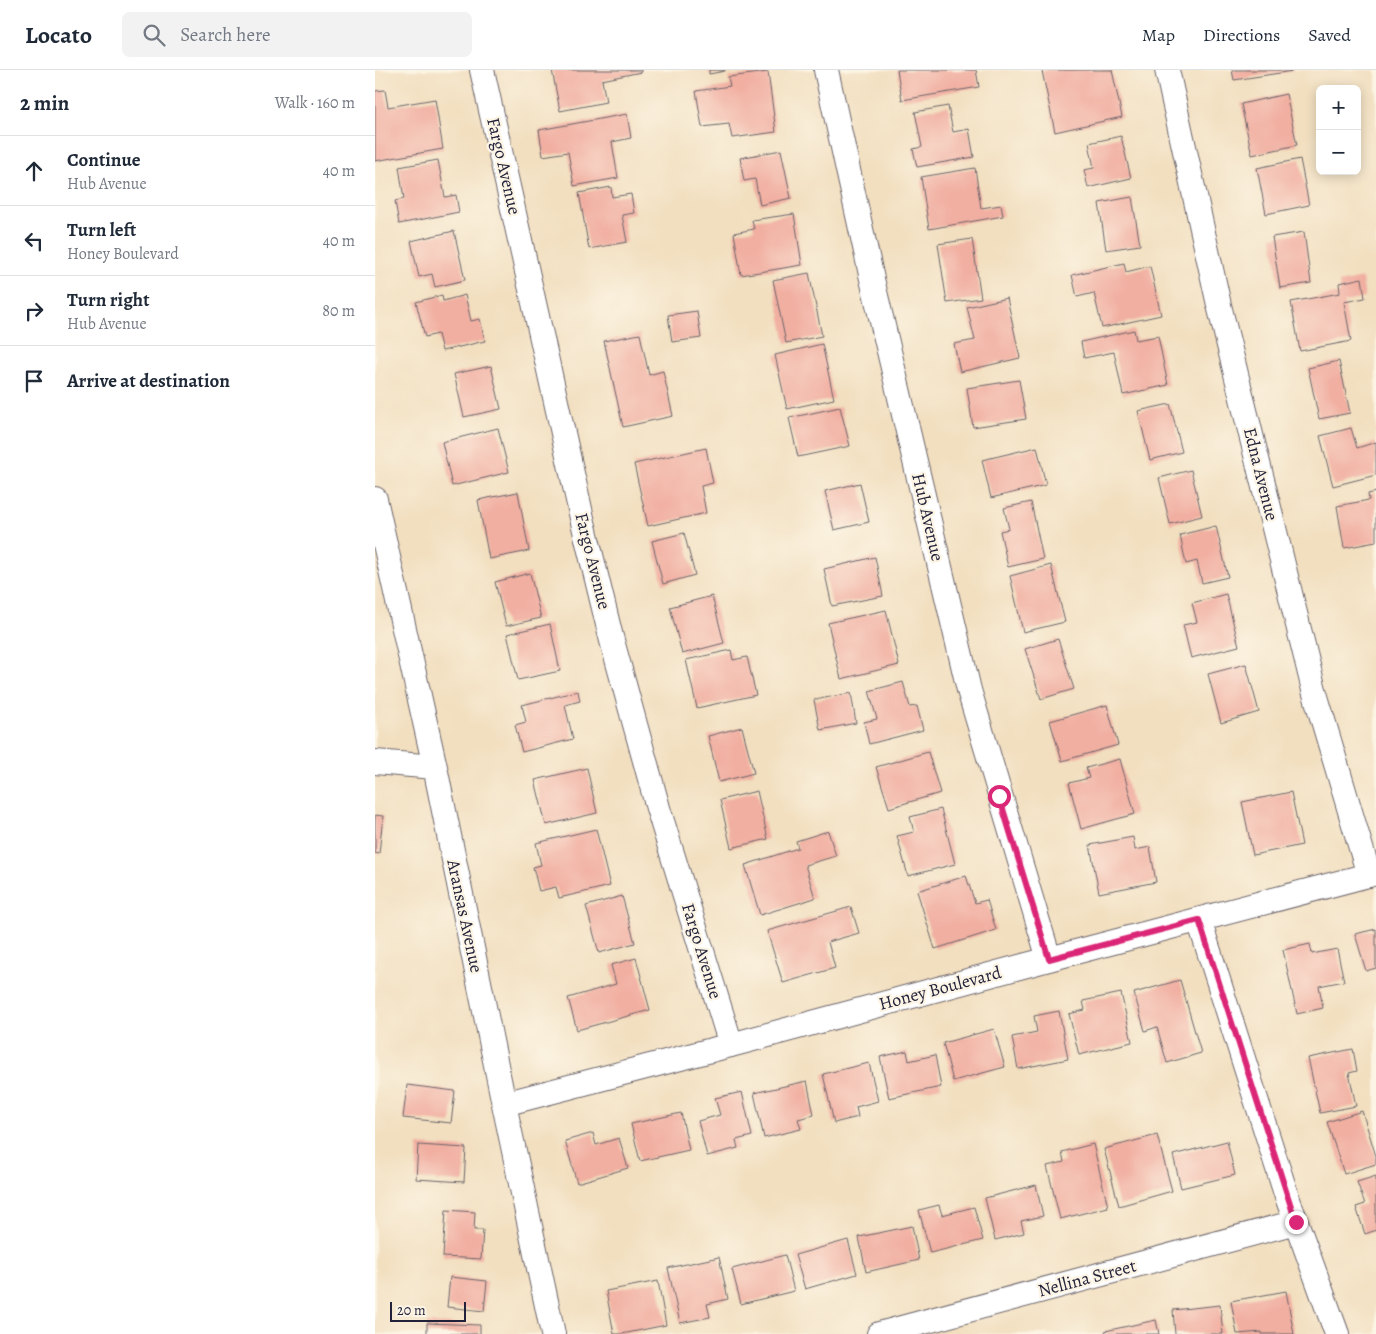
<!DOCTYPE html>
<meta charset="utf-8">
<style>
body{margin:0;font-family:Alegreya,serif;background:#f2f2f3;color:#1f2937}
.controls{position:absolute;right:15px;top:15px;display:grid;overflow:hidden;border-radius:8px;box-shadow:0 2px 12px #0003}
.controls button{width:45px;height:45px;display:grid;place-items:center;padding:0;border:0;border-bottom:1px solid #e0e1e3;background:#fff;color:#1f2937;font:25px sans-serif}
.scale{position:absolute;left:15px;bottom:12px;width:76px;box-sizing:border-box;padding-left:5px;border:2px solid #22223b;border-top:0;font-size:14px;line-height:18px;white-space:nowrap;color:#22223b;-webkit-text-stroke:4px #fcf5e5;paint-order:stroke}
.stop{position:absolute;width:15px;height:15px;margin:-11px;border:4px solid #db2777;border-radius:50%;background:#fff}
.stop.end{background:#db2777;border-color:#fff;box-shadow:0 1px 5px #0008}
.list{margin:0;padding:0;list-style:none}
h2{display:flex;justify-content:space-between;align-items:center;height:65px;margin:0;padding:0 20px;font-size:21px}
h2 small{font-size:16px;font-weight:400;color:#747a83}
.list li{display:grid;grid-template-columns:32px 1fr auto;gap:15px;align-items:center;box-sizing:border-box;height:70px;padding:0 20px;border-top:1px solid #e0e1e3}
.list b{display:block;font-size:19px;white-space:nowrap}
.list p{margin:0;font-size:16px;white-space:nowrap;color:#747a83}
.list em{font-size:16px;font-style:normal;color:#747a83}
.icon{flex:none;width:28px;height:28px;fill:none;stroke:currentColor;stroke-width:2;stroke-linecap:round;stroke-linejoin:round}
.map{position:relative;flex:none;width:1001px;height:1264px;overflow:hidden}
header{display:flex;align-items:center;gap:30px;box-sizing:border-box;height:70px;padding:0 25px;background:#fff;border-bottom:1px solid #e0e1e3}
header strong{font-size:24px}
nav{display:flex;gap:28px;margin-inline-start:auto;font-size:18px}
.search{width:350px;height:45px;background:#f2f2f3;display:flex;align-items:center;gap:12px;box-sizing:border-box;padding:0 18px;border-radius:8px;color:#747a83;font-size:19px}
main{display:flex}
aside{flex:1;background:#fff}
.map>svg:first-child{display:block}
.building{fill:#f1afa1}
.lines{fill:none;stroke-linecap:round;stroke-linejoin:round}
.minor-casing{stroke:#6b646a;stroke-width:26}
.minor{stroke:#fff;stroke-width:24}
.route{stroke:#db2777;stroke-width:6}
.labels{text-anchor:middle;stroke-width:4.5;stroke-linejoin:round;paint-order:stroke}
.street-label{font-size:18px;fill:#22223b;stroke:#fcf5e5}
</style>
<header>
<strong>Locato</strong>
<div class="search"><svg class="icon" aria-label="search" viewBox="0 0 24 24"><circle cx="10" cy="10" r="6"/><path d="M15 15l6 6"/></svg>Search here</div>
<nav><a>Map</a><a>Directions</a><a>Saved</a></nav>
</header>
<main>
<aside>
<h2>2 min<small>Walk · 160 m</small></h2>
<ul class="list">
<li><svg class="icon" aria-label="ahead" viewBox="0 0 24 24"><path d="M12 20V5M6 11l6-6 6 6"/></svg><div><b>Continue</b><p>Hub Avenue</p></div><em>40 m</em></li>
<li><svg class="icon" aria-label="left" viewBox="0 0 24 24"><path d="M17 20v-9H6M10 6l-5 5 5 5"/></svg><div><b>Turn left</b><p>Honey Boulevard</p></div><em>40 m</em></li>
<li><svg class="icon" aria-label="right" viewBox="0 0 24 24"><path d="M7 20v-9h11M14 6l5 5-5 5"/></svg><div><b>Turn right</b><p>Hub Avenue</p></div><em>80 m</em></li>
<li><svg class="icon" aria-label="arrive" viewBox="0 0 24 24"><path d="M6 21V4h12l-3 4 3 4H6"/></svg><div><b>Arrive at destination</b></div></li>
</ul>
</aside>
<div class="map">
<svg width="1001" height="1264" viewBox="0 0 1001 1264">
<rect width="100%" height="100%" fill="#fcf5e5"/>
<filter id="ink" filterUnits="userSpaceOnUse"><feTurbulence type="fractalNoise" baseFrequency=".02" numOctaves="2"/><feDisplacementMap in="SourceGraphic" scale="10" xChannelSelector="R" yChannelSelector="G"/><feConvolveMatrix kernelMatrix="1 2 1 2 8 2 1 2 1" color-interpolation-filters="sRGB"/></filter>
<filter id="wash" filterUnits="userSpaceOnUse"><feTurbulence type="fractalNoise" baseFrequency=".0096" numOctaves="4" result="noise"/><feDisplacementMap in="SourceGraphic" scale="20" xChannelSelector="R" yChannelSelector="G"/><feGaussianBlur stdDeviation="1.12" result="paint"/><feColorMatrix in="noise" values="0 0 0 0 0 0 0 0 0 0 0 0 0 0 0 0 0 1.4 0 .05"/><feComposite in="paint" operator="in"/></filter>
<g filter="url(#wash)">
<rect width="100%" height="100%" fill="#f2dfc0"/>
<g id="blocks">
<!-- building -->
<path class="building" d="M 177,0 L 266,0 L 266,2 L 227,10 L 231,32 L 185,41 Z
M 334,0 L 350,0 L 350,1 L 334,4 Z
M 522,0 L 601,0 L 604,17 L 527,30 Z
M 672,0 L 737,0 L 747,47 L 680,62 L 667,1 Z
M 857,0 L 918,0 L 918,1 L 859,10 Z
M 393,2 L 401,62 L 357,68 L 354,54 L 327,57 L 321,21 L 355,16 L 353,7 Z
M 10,20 L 13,37 L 60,29 L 68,79 L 0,91 L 0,21 Z
M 911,24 L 922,75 L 877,85 L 866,34 Z
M 573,36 L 578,62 L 594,59 L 599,87 L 542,97 L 538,79 L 547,77 L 540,42 Z
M 252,44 L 256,68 L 237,72 L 243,108 L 199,116 L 193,82 L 168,86 L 164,60 Z
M 746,66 L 756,108 L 713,118 L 709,100 L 719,98 L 714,73 Z
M 406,80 L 416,128 L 385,135 L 380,109 L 369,111 L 365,88 Z
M 925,89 L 934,135 L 891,144 L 882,98 Z
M 63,90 L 70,127 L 81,125 L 84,142 L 24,154 L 20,131 L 29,129 L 24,97 Z
M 600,98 L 606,138 L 626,135 L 628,146 L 554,159 L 546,107 Z
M 236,117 L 237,127 L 256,124 L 259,143 L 247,145 L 252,172 L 214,179 L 204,123 Z
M 757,127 L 765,175 L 731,180 L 724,133 Z
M 419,144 L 427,195 L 366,205 L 359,163 L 379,159 L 377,150 Z
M 79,161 L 90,210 L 60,217 L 57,204 L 44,207 L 36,171 Z
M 929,162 L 936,213 L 905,218 L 897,167 Z
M 597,169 L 606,228 L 572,233 L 563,174 Z
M 749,193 L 751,202 L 775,196 L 786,245 L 727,258 L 719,223 L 702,227 L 697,205 Z
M 434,203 L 447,266 L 411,273 L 398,210 Z
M 987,208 L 990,228 L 969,232 L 976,271 L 925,281 L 916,232 L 965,223 L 964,213 Z
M 67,225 L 68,231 L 90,225 L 96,251 L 105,249 L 110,271 L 67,281 L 63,264 L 50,267 L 41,232 Z
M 632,228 L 645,288 L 585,302 L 579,274 L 600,270 L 592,237 Z
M 322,241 L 326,268 L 297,272 L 293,245 Z
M 759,260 L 761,270 L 783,266 L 793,315 L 748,325 L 739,282 L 709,288 L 706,272 Z
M 265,264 L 274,305 L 288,301 L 298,346 L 248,357 L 229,271 Z
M 447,274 L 459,329 L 412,339 L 400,285 Z
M 964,291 L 975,343 L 944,349 L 933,298 Z
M 116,296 L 126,339 L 89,347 L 79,304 Z
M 644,310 L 651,349 L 598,357 L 592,318 Z
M 795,334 L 807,382 L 775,390 L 763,341 Z
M 465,337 L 475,376 L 423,387 L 414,348 Z
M 123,358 L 134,402 L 77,416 L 67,372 Z
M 976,358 L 982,378 L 1001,372 L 1001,405 L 958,416 L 945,366 Z
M 662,377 L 671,415 L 616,428 L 607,390 Z
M 331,378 L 338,413 L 326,416 L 331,443 L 273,456 L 259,394 Z
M 816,400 L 827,446 L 795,454 L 784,408 Z
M 485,413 L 494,452 L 459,460 L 450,421 Z
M 143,422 L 154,481 L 114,489 L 103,430 Z
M 1001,422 L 1001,472 L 969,478 L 962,436 L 994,430 L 993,424 Z
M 656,432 L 668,489 L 633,497 L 625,461 L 634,459 L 629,438 Z
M 841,456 L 853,507 L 827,513 L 822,491 L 811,494 L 805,465 Z
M 309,463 L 320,505 L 288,514 L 277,471 Z
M 500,487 L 508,526 L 457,536 L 449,499 Z
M 676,495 L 690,552 L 648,562 L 635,506 Z
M 155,503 L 166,548 L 131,556 L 120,512 Z
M 851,524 L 864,576 L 816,588 L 808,555 L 822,552 L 817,533 Z
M 337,526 L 349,573 L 307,584 L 295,537 Z
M 511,540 L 524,595 L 466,609 L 453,553 Z
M 175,554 L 185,601 L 143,610 L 132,564 Z
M 683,569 L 699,619 L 666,629 L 650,579 Z
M 356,580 L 358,590 L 372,587 L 381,625 L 322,638 L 311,590 Z
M 871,594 L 884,642 L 846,653 L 833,604 Z
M 528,612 L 535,637 L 542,636 L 548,660 L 494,674 L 489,652 L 502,649 L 494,621 Z
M 203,621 L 205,631 L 190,635 L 198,669 L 147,682 L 140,655 L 151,652 L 147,635 Z
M 476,623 L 481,653 L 445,660 L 439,630 Z
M 732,635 L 743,675 L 687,691 L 675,651 Z
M 367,657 L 379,703 L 344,712 L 333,666 Z
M 553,682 L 565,723 L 514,738 L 501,697 Z
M 745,689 L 760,744 L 706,759 L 694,713 L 714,708 L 711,698 Z
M 212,698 L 222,743 L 171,755 L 160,710 Z
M 382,721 L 393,769 L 356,778 L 345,730 Z
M 916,722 L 927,775 L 878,785 L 867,732 Z
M 566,739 L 580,794 L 533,806 L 522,766 L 539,762 L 535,747 Z
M 0,745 L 8,746 L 4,784 L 0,783 Z
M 221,759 L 235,816 L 184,828 L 181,817 L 164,821 L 158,797 L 166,795 L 161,773 Z
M 453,761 L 461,786 L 430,795 L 440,828 L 385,845 L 370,795 L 423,778 L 421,771 Z
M 758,767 L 760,780 L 775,777 L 781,812 L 724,823 L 715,775 Z
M 591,806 L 600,833 L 612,830 L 621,860 L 560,879 L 542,821 Z
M 247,826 L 260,873 L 224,883 L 211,836 Z
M 476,837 L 484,863 L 453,872 L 460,898 L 408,913 L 392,861 Z
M 1001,859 L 1001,898 L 991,901 L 980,864 Z
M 935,874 L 937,884 L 962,879 L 969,911 L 944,916 L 948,938 L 922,944 L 908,880 Z
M 261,888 L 275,940 L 202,960 L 193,928 L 241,914 L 236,895 Z
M 805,910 L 826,983 L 792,993 L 782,957 L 770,961 L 759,923 Z
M 746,923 L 757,972 L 704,985 L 694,944 L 710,940 L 708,931 Z
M 684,941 L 693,989 L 643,999 L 637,967 L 662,962 L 659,946 Z
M 619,959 L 630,997 L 578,1011 L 568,973 Z
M 978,979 L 982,1001 L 974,1003 L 981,1036 L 945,1043 L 933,988 Z
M 532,981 L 534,991 L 560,985 L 566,1017 L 514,1028 L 505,987 Z
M 494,993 L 503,1031 L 481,1037 L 483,1047 L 459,1053 L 448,1004 Z
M 432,1011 L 439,1045 L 423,1049 L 426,1059 L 389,1068 L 379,1023 Z
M 32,1015 L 80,1021 L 76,1053 L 28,1048 Z
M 367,1022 L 377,1066 L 361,1070 L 363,1078 L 332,1086 L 323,1051 L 345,1045 L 340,1028 Z
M 987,1041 L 1001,1086 L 1001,1094 L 969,1104 L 952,1052 Z
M 306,1043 L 314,1080 L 265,1091 L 256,1054 Z
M 218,1063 L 221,1075 L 244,1068 L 253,1098 L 202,1113 L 190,1071 Z
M 782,1065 L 797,1121 L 744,1136 L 729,1079 Z
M 852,1071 L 860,1105 L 806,1118 L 798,1085 Z
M 718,1074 L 733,1137 L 685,1149 L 672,1096 L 689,1092 L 687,1082 Z
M 43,1075 L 91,1078 L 89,1112 L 41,1109 Z
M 1001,1106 L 1001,1160 L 990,1164 L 981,1137 L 990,1134 L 982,1112 Z
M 661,1115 L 668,1146 L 646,1151 L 649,1163 L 620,1170 L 610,1128 Z
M 564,1135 L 567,1145 L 599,1137 L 608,1170 L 555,1183 L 544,1140 Z
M 71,1140 L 100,1142 L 99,1160 L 108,1160 L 106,1189 L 68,1187 Z
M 537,1156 L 544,1190 L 491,1202 L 484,1167 Z
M 473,1170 L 482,1204 L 430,1219 L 420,1185 Z
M 410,1185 L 419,1221 L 366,1234 L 357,1199 Z
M 344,1187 L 353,1229 L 332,1234 L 335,1247 L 305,1253 L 293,1198 Z
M 75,1207 L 112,1211 L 109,1241 L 72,1237 Z
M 283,1211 L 291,1255 L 247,1264 L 239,1264 L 231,1221 Z
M 911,1221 L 919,1264 L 887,1264 L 887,1262 L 862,1264 L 856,1231 Z
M 845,1235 L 848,1264 L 800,1264 L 798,1240 Z
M 781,1250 L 784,1264 L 731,1264 L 730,1261 Z
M 52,1253 L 105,1255 L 105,1264 L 52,1264 Z"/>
</g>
</g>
<g filter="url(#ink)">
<use href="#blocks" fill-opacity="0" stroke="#6b646a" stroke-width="1"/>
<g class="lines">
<!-- minor casing -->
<g class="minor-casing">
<path id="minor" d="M 107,0 L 207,448 L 236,567 L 283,738 L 356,975
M 451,0 L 497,209 L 594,620 L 674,889
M 792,0 L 844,235 L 939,620 L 994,805
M 0,429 L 60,697 L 129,1034 L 178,1264
M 0,692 L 60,697
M 824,850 L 912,1127 L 962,1264
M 129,1034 L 356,975 L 674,889 L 1001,803
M 504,1264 L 921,1152"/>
</g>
<!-- minor -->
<use href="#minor" class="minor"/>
</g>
</g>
<g class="lines" filter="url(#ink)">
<!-- route -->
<path class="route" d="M 624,726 L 674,889 L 824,850 L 921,1152"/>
</g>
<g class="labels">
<!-- street labels -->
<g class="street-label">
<text transform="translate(129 96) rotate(77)" y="6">Fargo Avenue</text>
<text transform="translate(886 404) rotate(76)" y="6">Edna Avenue</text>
<text transform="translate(553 447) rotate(77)" y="6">Hub Avenue</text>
<text transform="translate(218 491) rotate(76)" y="6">Fargo Avenue</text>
<text transform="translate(90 846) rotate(78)" y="6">Aransas Avenue</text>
<text transform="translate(327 881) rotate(73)" y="6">Fargo Avenue</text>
<text transform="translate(565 918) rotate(-15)" y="6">Honey Boulevard</text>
<text transform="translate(712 1208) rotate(-15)" y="6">Nellina Street</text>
</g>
</g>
</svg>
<div class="controls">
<button>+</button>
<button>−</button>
</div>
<div class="scale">20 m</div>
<div class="stop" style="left:624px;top:726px"></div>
<div class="stop end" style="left:921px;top:1152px"></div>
</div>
</main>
